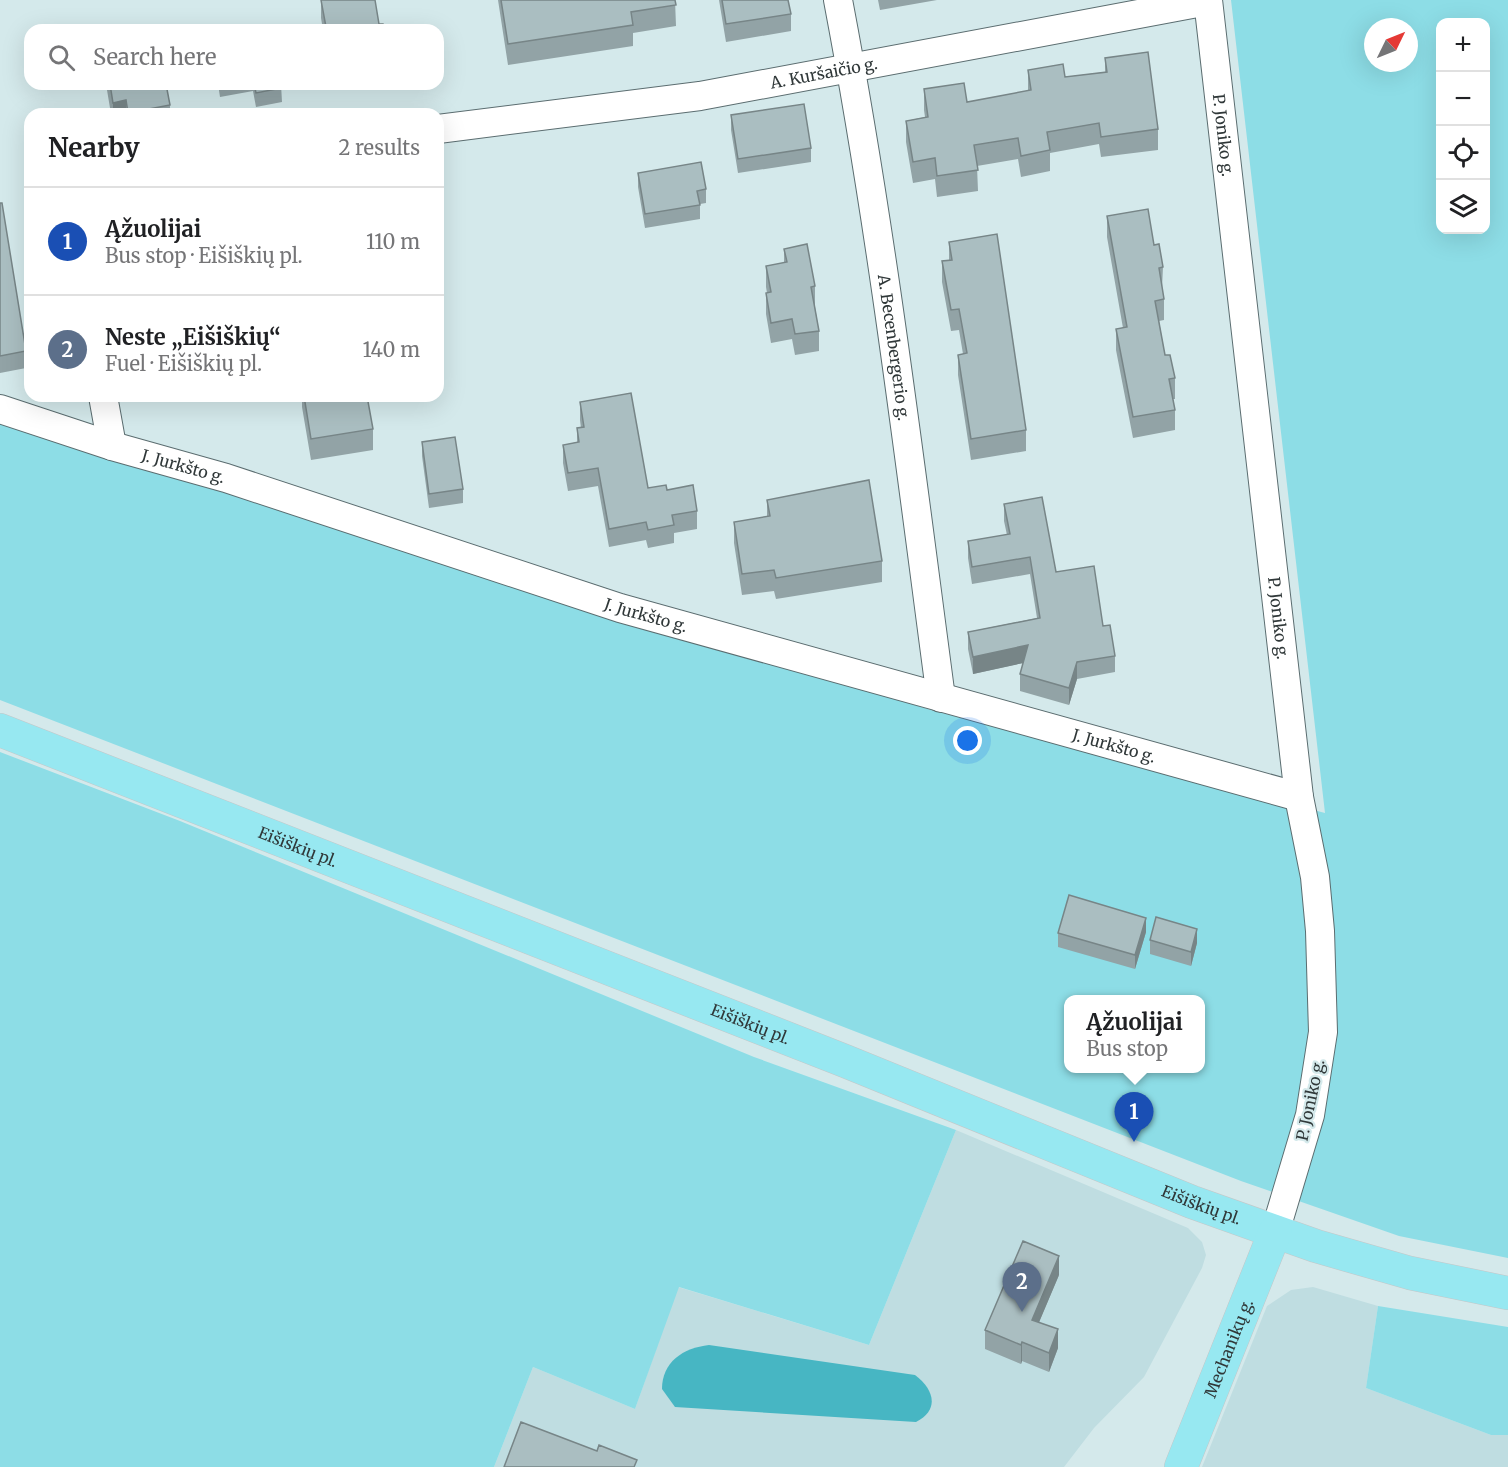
<!DOCTYPE html>
<meta charset="utf-8">
<style>
body{margin:0;font-family:Merriweather,serif;background:#f6f6f6;color:#202124}
.controls{position:absolute;right:18px;top:18px;display:grid;overflow:hidden;border-radius:12px;box-shadow:0 6px 24px #0002}
.controls button{width:54px;height:54px;display:grid;place-items:center;padding:0;border:0;border-bottom:2px solid #e0e0e0;background:#fff;color:#202124;font:30px sans-serif}
.compass{position:absolute;left:1364px;top:18px;width:54px;height:54px;border-radius:50%;background:#fff;box-shadow:0 6px 24px #0002;rotate:47deg}
.you{position:absolute;left:968px;top:741px;width:21px;height:21px;margin:-15px;border:4px solid #fff;border-radius:50%;background:#1a73e8;box-shadow:0 0 0 9px #1a73e833}
.badge{display:grid;place-items:center;width:39px;height:39px;border-radius:50%;background:#0b8043;color:#fff;font-size:20px;font-weight:700}
.pin{position:absolute;translate:-50% -50px;filter:drop-shadow(0 2px 3px #0008)}
.pin::after{content:'';position:absolute;top:32px;width:21px;height:18px;background:inherit;clip-path:polygon(0 0,100% 0,50% 100%)}
.popup{position:absolute;left:1064px;top:995px;width:141px;height:78px;box-sizing:border-box;display:grid;place-content:center;border-radius:12px;background:#fff;filter:drop-shadow(0 2px 4px #0005);font-size:20px;white-space:nowrap;color:#757577}
.popup b{font-size:22px;color:#202124}
.popup::after{content:'';position:absolute;left:50%;top:100%;margin-left:-12px;border:12px solid transparent;border-top-color:#fff}
.list{margin:0;padding:0;list-style:none}
h2{display:flex;justify-content:space-between;align-items:center;height:78px;margin:0;padding:0 24px;font-size:26px}
h2 small{font-size:20px;font-weight:400;color:#757577}
.list li{display:grid;grid-template-columns:39px 1fr auto;gap:18px;align-items:center;box-sizing:border-box;height:108px;padding:0 24px;border-top:2px solid #e0e0e0}
.list b{display:block;font-size:22px;white-space:nowrap}
.list p{margin:0;font-size:20px;white-space:nowrap;color:#757577}
.list em{font-size:20px;font-style:normal;color:#757577}
.icon{flex:none;width:33px;height:33px;fill:none;stroke:currentColor;stroke-width:2;stroke-linecap:round;stroke-linejoin:round}
.map{position:relative;flex:none;width:1508px;height:1467px;overflow:hidden}
.search{position:absolute;background:#fff;box-shadow:0 6px 24px #0002;left:24px;top:24px;width:420px;height:66px;display:flex;align-items:center;gap:15px;box-sizing:border-box;padding:0 21px;border-radius:18px;color:#757577;font-size:22px}
.panel{position:absolute;background:#fff;box-shadow:0 6px 24px #0002;left:24px;top:108px;width:420px;height:294px;border-radius:18px}
.map>svg:first-child{display:block}
.built{fill:#bfdde1}
.green{fill:#8ddde6;fill-rule:evenodd}
.water{fill:#47b6c3}
.lines{fill:none;stroke-linecap:round;stroke-linejoin:round}
.minor-casing{stroke:#5b6d70;stroke-width:30}
.major-casing{stroke:#c5c7c8;stroke-width:34}
.minor{stroke:#fff;stroke-width:28}
.major{stroke:#97e8f1;stroke-width:33}
.wall{fill:#92a3a6}
.shaded-wall{fill:#778587}
.building{fill:#aabec1;stroke:#778587;stroke-width:1.5}
.labels{text-anchor:middle;stroke-width:4.5;stroke-linejoin:round;paint-order:stroke}
.street-label{font-size:16px;fill:#303839;stroke:#d4e9eb}
</style>
<div class="map">
<svg width="1508" height="1467" viewBox="0 0 1508 1467">
<rect width="100%" height="100%" fill="#d4e9eb"/>
<!-- built -->
<path class="built" d="M 956,1130 L 1188,1228 L 1202,1242 L 1206,1255 L 1202,1268 L 1144,1377 L 1094,1428 L 1064,1467 L 494,1467 L 533,1367 L 635,1409 L 678,1287 L 869,1345 Z
M 1313,1287 L 1378,1306 L 1366,1388 L 1491,1435 L 1508,1435 L 1508,1467 L 1202,1467 L 1267,1306 L 1291,1290 Z"/>
<!-- green -->
<path class="green" d="M 1231,0 L 1508,0 L 1508,1258 L 1399,1236 L 1241,1181 L 0,700 L 0,423 L 931,710 L 1325,813 ZM 1440,22 L 1486,22 L 1486,230 L 1440,230 ZM 1373,27 L 1409,27 L 1409,63 L 1373,63 ZM 1068,1000 L 1200,1000 L 1200,1068 L 1068,1068 Z
M 0,752 L 180,821 L 754,1057 L 956,1130 L 869,1345 L 679,1287 L 635,1409 L 533,1367 L 494,1467 L 0,1467 Z
M 1378,1306 L 1508,1327 L 1508,1435 L 1491,1435 L 1366,1388 Z"/>
<!-- water -->
<path class="water" d="M 709,1345 L 915,1375 C 934,1389 940,1410 916,1422 L 675,1407 L 662,1389 C 662,1362 683,1348 709,1345 Z"/>
<g class="lines">
<!-- minor casing -->
<g class="minor-casing">
<g id="minor">
<path id="s1" d="M 838,0 C 882,231 910,465 941,698"/>
<path id="s2" d="M 1208,0 L 1299,797 L 1315,877 L 1320,931 L 1323,1032 L 1310,1115 L 1275,1232"/>
<path id="s3" d="M 438,129 L 700,96 L 1208,1"/>
<path d="M 103,396 L 112,446"/>
<path id="s4" d="M 0,409 L 112,446 L 226,478 L 620,608 L 1299,797"/>
</g>
</g>
<!-- major casing -->
<g class="major-casing">
<g id="major">
<path id="s5" d="M 0,730 L 845,1061 L 1192,1202 L 1316,1246 L 1410,1273 L 1508,1293"/>
<path id="s6" d="M 1181,1467 L 1275,1232"/>
</g>
</g>
<!-- minor -->
<use href="#minor" class="minor"/>
<!-- major -->
<use href="#major" class="major"/>
</g>
<!-- wall -->
<path class="wall" d="M 321,0 L 384,30 L 323,30 L 321,18 Z
M 498,0 L 675,0 L 676,26 L 633,33 L 633,46 L 508,65 Z
M 719,0 L 788,0 L 791,14 L 791,31 L 726,42 Z
M 878,0 L 937,0 L 880,10 Z
M 1105,58 L 1158,129 L 1158,150 L 1101,157 L 1099,144 L 1050,153 L 1050,171 L 1021,177 L 1018,159 L 977,166 L 978,191 L 937,197 L 935,179 L 913,183 L 906,142 L 906,121 L 925,117 L 924,110 L 924,89 L 967,102 L 1028,91 L 1028,70 L 1065,77 L 1105,72 Z
M 106,84 L 166,84 L 170,105 L 170,114 L 111,114 Z
M 218,84 L 281,84 L 282,102 L 256,107 L 253,91 L 220,97 Z
M 731,115 L 811,148 L 811,162 L 738,173 L 731,130 Z
M 638,173 L 706,189 L 706,203 L 700,204 L 700,219 L 645,228 L 638,187 Z
M 0,203 L 26,351 L 26,368 L 0,373 Z
M 1107,216 L 1154,245 L 1163,267 L 1162,288 L 1164,299 L 1164,320 L 1159,321 L 1165,355 L 1175,378 L 1175,399 L 1173,399 L 1175,410 L 1175,430 L 1133,438 L 1116,350 L 1116,329 L 1123,328 L 1107,237 Z
M 949,242 L 1026,430 L 1026,451 L 971,460 L 958,375 L 958,355 L 963,354 L 959,330 L 951,331 L 942,282 L 942,261 L 949,260 Z
M 784,249 L 815,286 L 815,307 L 819,331 L 819,351 L 795,355 L 792,339 L 771,343 L 766,314 L 766,293 L 767,293 L 766,287 L 766,266 L 784,263 Z
M 302,396 L 367,396 L 373,429 L 373,450 L 311,460 L 302,407 Z
M 391,396 L 420,396 L 392,401 Z
M 580,402 L 648,488 L 667,490 L 697,511 L 697,529 L 674,533 L 674,543 L 648,548 L 646,540 L 609,547 L 598,486 L 568,491 L 563,463 L 563,445 L 577,442 L 577,428 L 581,428 L 580,420 Z
M 422,442 L 463,489 L 463,503 L 429,508 L 422,456 Z
M 767,500 L 882,561 L 882,582 L 776,599 L 774,591 L 742,595 L 734,543 L 734,522 L 767,517 Z
M 1004,504 L 1056,572 L 1103,626 L 1115,656 L 1115,672 L 1077,679 L 1069,705 L 1020,691 L 1020,674 L 1023,663 L 973,674 L 968,649 L 968,632 L 1037,618 L 1030,574 L 972,584 L 968,558 L 968,541 L 1007,535 L 1004,521 Z
M 1146,932 L 1135,969 L 1058,947 L 1058,933 Z
M 1150,940 L 1197,943 L 1191,966 L 1150,954 Z
M 1059,1275 L 1039,1322 L 1058,1348 L 1049,1372 L 1022,1361 L 1021,1364 L 985,1349 L 985,1330 Z"/>
<!-- shaded-wall -->
<path class="shaded-wall" d="M 126,100 L 126,114 L 113,114 L 113,103 Z
M 1028,645 L 1028,662 L 973,674 L 973,657 Z
M 1077,662 L 1077,679 L 1069,705 L 1069,688 Z
M 1146,918 L 1146,932 L 1135,969 L 1135,955 Z
M 1197,929 L 1197,943 L 1191,966 L 1191,952 Z
M 1059,1256 L 1059,1275 L 1032,1339 L 1032,1320 Z
M 1058,1329 L 1058,1348 L 1049,1372 L 1049,1353 Z
M 1022,1342 L 1022,1361 L 1021,1364 L 1021,1345 Z"/>
<!-- building -->
<path class="building" d="M 321,0 L 375,0 L 379,24 L 383,24 L 384,30 L 331,30 L 330,26 L 326,27 Z
M 501,0 L 675,0 L 676,5 L 631,12 L 633,25 L 508,44 Z
M 722,0 L 788,0 L 791,14 L 726,24 Z
M 1148,52 L 1158,129 L 1101,137 L 1099,123 L 1047,132 L 1050,150 L 1021,156 L 1018,138 L 974,145 L 978,170 L 937,176 L 935,158 L 913,162 L 906,121 L 928,117 L 924,89 L 964,83 L 967,102 L 1031,90 L 1028,70 L 1063,64 L 1065,77 L 1107,72 L 1105,58 Z
M 110,84 L 166,84 L 170,105 L 128,113 L 126,100 L 113,103 Z
M 254,84 L 281,84 L 282,88 L 256,93 Z
M 804,104 L 811,148 L 738,159 L 731,115 Z
M 701,162 L 706,189 L 697,191 L 700,205 L 645,214 L 638,173 Z
M 0,203 L 2,203 L 26,351 L 0,356 Z
M 1148,209 L 1154,245 L 1159,244 L 1163,267 L 1159,268 L 1164,299 L 1155,301 L 1165,355 L 1170,355 L 1175,378 L 1169,379 L 1175,410 L 1133,417 L 1116,329 L 1127,327 L 1107,216 Z
M 997,234 L 1026,430 L 971,439 L 958,355 L 967,353 L 959,309 L 951,310 L 942,261 L 952,260 L 949,242 Z
M 807,244 L 815,286 L 811,287 L 819,331 L 795,334 L 792,319 L 771,323 L 766,293 L 771,292 L 766,266 L 787,262 L 784,249 Z
M 631,393 L 648,488 L 666,485 L 667,490 L 693,485 L 697,511 L 672,515 L 674,525 L 648,530 L 646,522 L 609,529 L 598,468 L 568,473 L 563,445 L 579,442 L 577,428 L 584,427 L 580,402 Z
M 304,396 L 367,396 L 373,429 L 311,439 Z
M 455,437 L 463,489 L 429,494 L 422,442 Z
M 869,480 L 882,561 L 776,578 L 774,570 L 742,574 L 734,522 L 770,516 L 767,500 Z
M 1042,497 L 1056,572 L 1094,566 L 1103,626 L 1110,625 L 1115,656 L 1077,662 L 1069,688 L 1020,674 L 1028,645 L 973,657 L 968,632 L 1040,618 L 1030,557 L 972,567 L 968,541 L 1010,534 L 1004,504 Z
M 1069,895 L 1146,918 L 1135,955 L 1058,933 Z
M 1156,917 L 1197,929 L 1191,952 L 1150,940 Z
M 1023,1241 L 1059,1256 L 1032,1320 L 1058,1329 L 1049,1353 L 1022,1342 L 1021,1345 L 985,1330 Z
M 521,1422 L 597,1451 L 599,1445 L 637,1460 L 634,1467 L 504,1467 Z"/>
<g class="labels">
<!-- street labels -->
<g class="street-label">
<text dy="6" stroke="none"><textPath href="#s3" startOffset="390">A. Kuršaičio g.</textPath></text>
<text dy="6" stroke="none"><textPath href="#s2" startOffset="136">P. Joniko g.</textPath></text>
<text dy="6" stroke="none"><textPath href="#s1" startOffset="352">A. Becenbergerio g.</textPath></text>
<text dy="6" stroke="none"><textPath href="#s4" startOffset="192">J. Jurkšto g.</textPath></text>
<text dy="6" stroke="none"><textPath href="#s4" startOffset="678">J. Jurkšto g.</textPath></text>
<text dy="6" stroke="none"><textPath href="#s2" startOffset="622">P. Joniko g.</textPath></text>
<text dy="6" stroke="none"><textPath href="#s4" startOffset="1164">J. Jurkšto g.</textPath></text>
<text dy="6" stroke="none"><textPath href="#s5" startOffset="320">Eišiškių pl.</textPath></text>
<text dy="6" stroke="none"><textPath href="#s5" startOffset="806">Eišiškių pl.</textPath></text>
<text transform="translate(1310 1100) rotate(-78)" y="6">P. Joniko g.</text>
<text dy="6" stroke="none"><textPath href="#s5" startOffset="1292">Eišiškių pl.</textPath></text>
<text dy="6" stroke="none"><textPath href="#s6" startOffset="128">Mechanikų g.</textPath></text>
</g>
</g>
</svg>
<div class="controls">
<button>+</button>
<button>−</button>
<button><svg class="icon" aria-label="locate" viewBox="0 0 24 24"><circle cx="12" cy="12" r="6"/><path d="M12 2v4M12 18v4M2 12h4M18 12h4"/></svg></button>
<button><svg class="icon" aria-label="layers" viewBox="0 0 24 24"><path d="M12 4l9 5-9 5-9-5zM3 14l9 5 9-5"/></svg></button>
</div>
<svg class="compass" viewBox="-18 -18 36 36"><path d="M0-13l5 13h-10z" fill="#e53935"/><path d="M0 13l5-13h-10z" fill="#757577"/></svg>
<div class="you"></div>
<div class="pin badge" style="left:1134px;top:1142px;background:#1a4fb4">1</div>
<div class="popup"><b>Ąžuolijai</b>Bus stop</div>
<div class="pin badge" style="left:1022px;top:1312px;background:#5c6f8a">2</div>
<div class="search"><svg class="icon" aria-label="search" viewBox="0 0 24 24"><circle cx="10" cy="10" r="6"/><path d="M15 15l6 6"/></svg>Search here</div>
<section class="panel">
<h2>Nearby<small>2 results</small></h2>
<ul class="list">
<li><span class="badge" style="background:#1a4fb4">1</span><div><b>Ąžuolijai</b><p>Bus stop · Eišiškių pl.</p></div><em>110 m</em></li>
<li><span class="badge" style="background:#5c6f8a">2</span><div><b>Neste „Eišiškių“</b><p>Fuel · Eišiškių pl.</p></div><em>140 m</em></li>
</ul>
</section>
</div>
